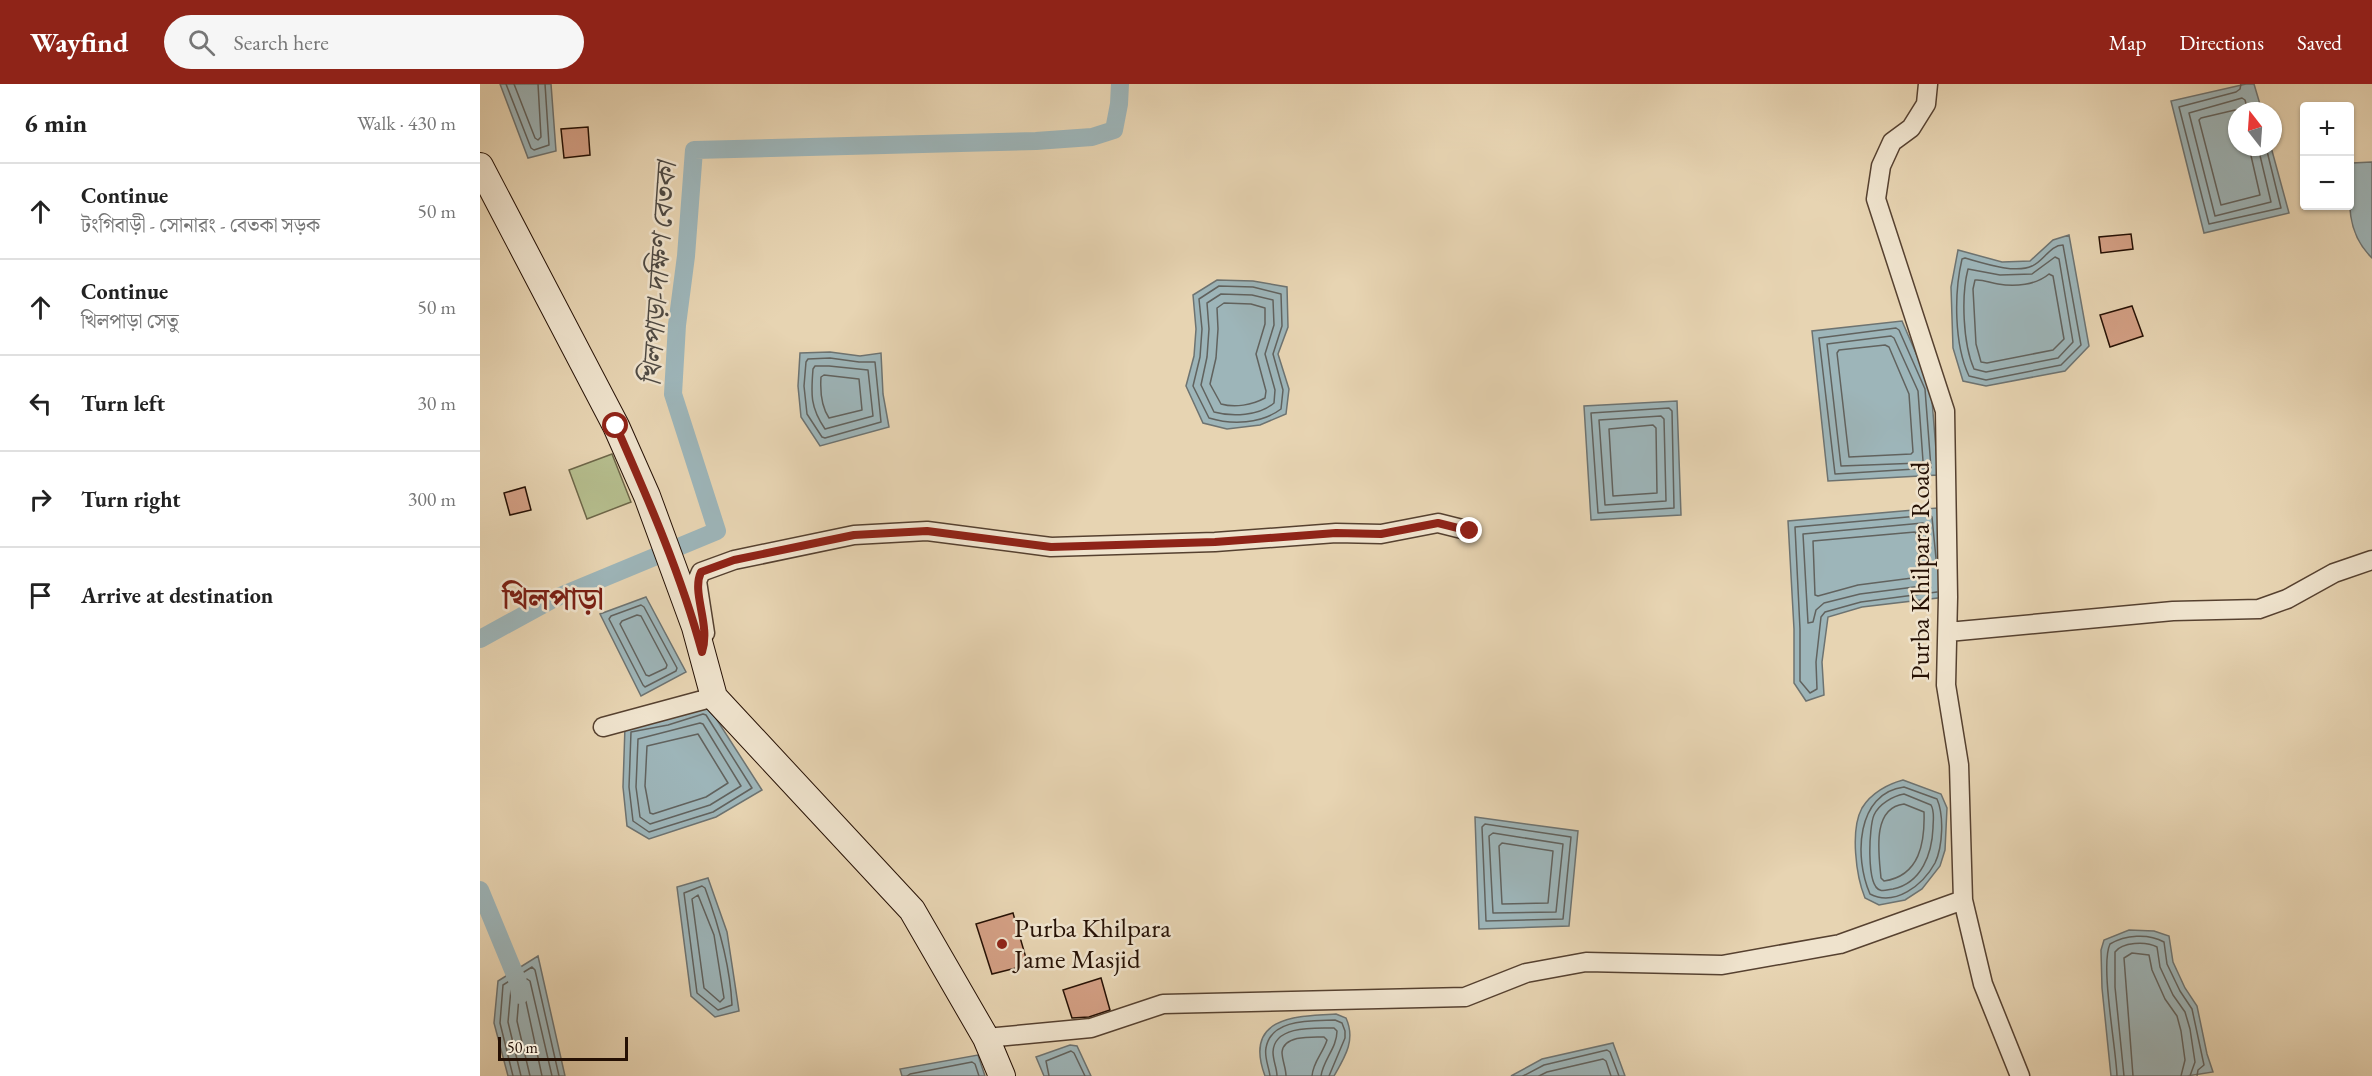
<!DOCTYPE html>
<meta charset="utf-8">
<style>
body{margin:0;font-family:"EB Garamond","Noto Serif Bengali",serif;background:#f6f6f6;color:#222}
.controls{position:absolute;right:18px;top:18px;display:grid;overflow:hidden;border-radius:6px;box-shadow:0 2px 4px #0004}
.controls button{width:54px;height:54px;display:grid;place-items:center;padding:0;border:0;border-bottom:2px solid #e0e0e0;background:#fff;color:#222;font:30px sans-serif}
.compass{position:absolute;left:1748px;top:18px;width:54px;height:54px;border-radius:50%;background:#fff;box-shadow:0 2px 4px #0004;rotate:343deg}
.scale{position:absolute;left:18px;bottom:15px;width:130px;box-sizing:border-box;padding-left:6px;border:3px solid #251004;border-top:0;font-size:16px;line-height:21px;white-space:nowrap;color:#251004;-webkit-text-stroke:4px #efe3cd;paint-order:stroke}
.stop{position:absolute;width:18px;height:18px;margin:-14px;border:4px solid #8f2418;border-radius:50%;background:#fff}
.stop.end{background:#8f2418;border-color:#fff;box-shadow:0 2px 6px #0008}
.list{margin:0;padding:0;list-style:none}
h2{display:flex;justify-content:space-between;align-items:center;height:78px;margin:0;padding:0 24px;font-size:26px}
h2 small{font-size:20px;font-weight:400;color:#767676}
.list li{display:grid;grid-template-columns:39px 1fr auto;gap:18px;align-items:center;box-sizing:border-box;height:96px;padding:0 24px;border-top:2px solid #e0e0e0}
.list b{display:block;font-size:22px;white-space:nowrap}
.list p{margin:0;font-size:20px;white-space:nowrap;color:#767676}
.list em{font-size:20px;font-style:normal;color:#767676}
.icon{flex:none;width:33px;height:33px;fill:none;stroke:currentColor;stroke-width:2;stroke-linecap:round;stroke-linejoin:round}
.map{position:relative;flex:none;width:1892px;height:992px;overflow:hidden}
header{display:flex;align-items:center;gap:36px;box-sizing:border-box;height:84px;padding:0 30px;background:#8f2418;color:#fff}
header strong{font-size:28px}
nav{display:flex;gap:33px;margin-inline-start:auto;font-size:21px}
.search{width:420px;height:54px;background:#f6f6f6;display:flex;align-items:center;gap:15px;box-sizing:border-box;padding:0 21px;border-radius:33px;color:#767676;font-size:22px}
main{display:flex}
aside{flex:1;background:#fff}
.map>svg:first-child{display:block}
.green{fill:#b5bd8d;stroke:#6d6648;stroke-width:1.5}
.water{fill:#9db5b9;stroke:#6d7371;stroke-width:1.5}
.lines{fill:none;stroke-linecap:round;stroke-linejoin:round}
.shore{stroke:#61625e;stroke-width:1.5}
.canal{stroke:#9db5b9;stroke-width:18}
.building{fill:#d39f84;stroke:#251004;stroke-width:1.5}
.street-casing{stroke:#564130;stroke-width:21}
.secondary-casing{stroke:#251004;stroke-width:28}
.street{stroke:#efe3cd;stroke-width:18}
.secondary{stroke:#efe3cd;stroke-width:26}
.route{stroke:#8f2418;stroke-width:8}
.poi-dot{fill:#8f2418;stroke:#efe3cd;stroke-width:2}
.labels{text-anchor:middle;stroke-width:5;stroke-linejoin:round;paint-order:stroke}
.street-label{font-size:27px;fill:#251004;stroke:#efe3cd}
.poi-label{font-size:27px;fill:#251004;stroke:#efe3cd;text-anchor:start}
.water-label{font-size:28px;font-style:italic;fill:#4f4a43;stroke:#efe3cd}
.quarter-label{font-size:30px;font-weight:bold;fill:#7a1f14;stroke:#efe3cd}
</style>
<header>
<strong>Wayfind</strong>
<div class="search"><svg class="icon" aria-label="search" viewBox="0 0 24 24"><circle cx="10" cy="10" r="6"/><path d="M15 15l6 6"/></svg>Search here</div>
<nav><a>Map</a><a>Directions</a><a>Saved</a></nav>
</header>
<main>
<aside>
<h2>6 min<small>Walk · 430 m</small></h2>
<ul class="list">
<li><svg class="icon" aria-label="ahead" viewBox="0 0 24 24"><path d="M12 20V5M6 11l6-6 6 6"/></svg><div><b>Continue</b><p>টংগিবাড়ী - সোনারং - বেতকা সড়ক</p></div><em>50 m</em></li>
<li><svg class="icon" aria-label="ahead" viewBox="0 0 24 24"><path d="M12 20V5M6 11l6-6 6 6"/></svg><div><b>Continue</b><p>খিলপাড়া সেতু</p></div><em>50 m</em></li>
<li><svg class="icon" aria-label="left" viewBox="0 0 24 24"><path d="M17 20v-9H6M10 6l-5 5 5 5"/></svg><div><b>Turn left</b></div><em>30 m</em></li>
<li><svg class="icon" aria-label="right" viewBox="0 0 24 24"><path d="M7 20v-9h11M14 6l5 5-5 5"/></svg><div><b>Turn right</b></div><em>300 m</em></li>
<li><svg class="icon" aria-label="arrive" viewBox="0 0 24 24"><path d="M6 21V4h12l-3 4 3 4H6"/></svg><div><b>Arrive at destination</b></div></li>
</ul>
</aside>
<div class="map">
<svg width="1892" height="992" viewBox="0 0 1892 992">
<rect width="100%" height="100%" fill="#e7d4b2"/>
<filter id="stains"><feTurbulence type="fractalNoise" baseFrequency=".00333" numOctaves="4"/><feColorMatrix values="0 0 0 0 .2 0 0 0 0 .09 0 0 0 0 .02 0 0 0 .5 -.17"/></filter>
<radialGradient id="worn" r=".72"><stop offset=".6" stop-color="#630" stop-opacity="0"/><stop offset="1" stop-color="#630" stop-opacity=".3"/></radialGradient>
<!-- green -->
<path class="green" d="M 132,370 L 151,418 L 107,435 L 89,386 Z"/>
<!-- water -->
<path class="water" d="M 20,0 L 71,0 L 76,67 L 48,74 Z
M 1766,0 L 1774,0 L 1782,27 L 1757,27 L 1757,63 L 1791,63 L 1809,129 L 1724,149 L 1691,17 Z
M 1892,78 L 1892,174 C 1864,147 1869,113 1872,79 Z
M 1589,151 L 1609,262 L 1585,287 L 1506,302 L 1483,297 L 1473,264 L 1471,203 L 1478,166 L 1522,178 L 1550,177 L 1573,156 Z
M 737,196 L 773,197 L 807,203 L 808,243 L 798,270 L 809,305 L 806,330 L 780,341 L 747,345 L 723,339 L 706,302 L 714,272 L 716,245 L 713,211 Z
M 1422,237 L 1451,304 L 1458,391 L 1348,397 L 1332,247 Z
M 350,268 L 380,272 L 401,269 L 403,310 L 409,343 L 340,362 L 321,333 L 318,302 L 320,269 Z
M 1197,317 L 1201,431 L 1111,436 L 1104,322 Z
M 1457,424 L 1466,513 L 1382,523 L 1348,533 L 1342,578 L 1344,611 L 1326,617 L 1314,599 L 1314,545 L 1308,437 Z
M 166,513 L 206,588 L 161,612 L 120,530 Z
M 228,622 L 282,706 L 236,733 L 169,755 L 147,742 L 143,703 L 145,642 Z
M 1423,696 L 1461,710 L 1467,724 L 1465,766 L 1460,782 L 1442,805 L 1425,816 L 1399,821 L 1385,814 C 1376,792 1370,746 1382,724 C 1391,709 1408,700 1423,696 Z
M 995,733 L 1098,747 L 1089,842 L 999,845 Z
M 228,794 L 247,848 L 259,927 L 235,933 L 211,912 L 197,803 Z
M 1649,846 L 1674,847 L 1689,852 L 1693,878 L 1705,904 L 1717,922 L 1727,970 L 1733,988 L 1707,992 L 1631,992 L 1622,904 L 1621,866 L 1624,856 Z
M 58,872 L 85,992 L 28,992 L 14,939 L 18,897 Z
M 856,930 L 866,934 C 876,956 865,973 854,992 L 785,992 C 763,933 815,932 856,930 Z
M 1133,959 L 1145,992 L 1031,992 L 1062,975 Z
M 590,961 L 597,962 L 611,992 L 564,992 L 556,973 Z
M 498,971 L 505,992 L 422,992 L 420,985 Z"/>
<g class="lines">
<!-- shore -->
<path class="shore" d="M 26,0 L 51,64 L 54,66 L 69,61 L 65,0
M 34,0 L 55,54 L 58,56 L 61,53 L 58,0
M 1761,0 L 1760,5 L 1756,8 L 1699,23 L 1729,140 L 1801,124 L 1786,63
M 1758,27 L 1755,26 L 1721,34 L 1719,36 L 1741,121 L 1780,111 L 1769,63
M 1768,27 L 1765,16 L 1762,14 L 1709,29 L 1735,132 L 1791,118 L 1778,63
M 1583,161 L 1601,261 L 1581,281 L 1506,296 L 1489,292 C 1474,260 1474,209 1482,175 L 1485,174 C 1503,179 1535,190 1552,182 C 1564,177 1570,161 1583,161 Z
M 1575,173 L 1579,175 L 1593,258 L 1578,274 L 1506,288 L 1494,285 C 1483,260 1481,212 1488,185 L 1520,191 L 1552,190 Z
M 1569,190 L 1573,192 L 1584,255 L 1573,266 L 1507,279 L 1501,278 L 1496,260 L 1493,205 L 1495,196 C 1503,195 1510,199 1518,200 C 1535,203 1556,201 1569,190 Z
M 739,202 L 773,203 L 801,210 L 802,242 L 793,270 L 803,306 L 801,325 C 781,340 752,341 729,334 L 713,302 L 720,273 L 722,245 L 719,215 Z
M 741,210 L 772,211 L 793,216 L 794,241 L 785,270 L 795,306 L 794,319 C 779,332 752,333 734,328 L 721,301 L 727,273 L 729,245 L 727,219 Z
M 744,219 L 771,220 L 785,224 L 785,240 L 776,270 L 786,307 L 785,314 C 772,321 755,324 741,320 L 730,300 L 736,274 L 738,245 L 737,224 Z
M 1416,244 L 1419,246 L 1445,305 L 1451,384 L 1355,390 L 1339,254 Z
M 1411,252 L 1414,254 L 1438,307 L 1443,377 L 1440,379 L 1361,382 L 1347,260 Z
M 1405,261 L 1409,263 L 1429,310 L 1433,368 L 1431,370 L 1369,373 L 1357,269 L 1359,266 Z
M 350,274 L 379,278 L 395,278 L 401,338 L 345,354 L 342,353 L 327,330 L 324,302 L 326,278 L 328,275 Z
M 335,282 L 349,282 L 388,286 L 393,332 L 345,345 C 330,323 331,310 333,285 Z
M 344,291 L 379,295 L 382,326 L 349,334 C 341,322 340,308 341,293 Z
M 1189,324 L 1192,327 L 1194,424 L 1118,429 L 1111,329 Z
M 1181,332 L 1184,335 L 1186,417 L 1125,421 L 1119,336 Z
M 1173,341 L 1176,344 L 1177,409 L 1133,412 L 1129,345 Z
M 1443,439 L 1445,441 L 1450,501 L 1380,510 L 1344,519 L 1336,526 L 1333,538 L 1328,539 L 1323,450 Z
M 1435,448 L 1437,451 L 1440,493 L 1378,501 L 1338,512 L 1335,511 L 1333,457 Z
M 1457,485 L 1452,433 L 1450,431 L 1315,443 L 1320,545 L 1320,597 L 1330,609 L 1337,605 L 1336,578 L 1341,533 L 1345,528 L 1381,518 L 1457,508
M 161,521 L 164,523 L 197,584 L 196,587 L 165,603 L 163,601 L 129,535 L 131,532 Z
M 157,531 L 161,532 L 187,581 L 186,584 L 169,592 L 166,591 L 140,540 L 142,537 Z
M 223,630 L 226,631 L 272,704 L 233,728 L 169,748 L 153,737 L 149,703 L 151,648 L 188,641 Z
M 220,639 L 223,640 L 261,702 L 230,721 L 170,740 L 160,733 L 156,703 L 158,655 Z
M 218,650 L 248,699 L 226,713 L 173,730 L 170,729 L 165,702 L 167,662 Z
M 1424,703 L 1457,715 C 1464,731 1463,762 1455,779 C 1443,801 1415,823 1390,810 C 1374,774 1376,709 1424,703 Z
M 1424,710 L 1451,721 C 1455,728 1453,736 1453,744 C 1452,769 1442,799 1413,805 C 1409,805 1404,808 1400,806 C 1386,802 1389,742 1394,731 C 1399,720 1413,712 1424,710 Z
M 1424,720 L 1444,728 C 1445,758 1440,792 1404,797 L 1401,794 C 1399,771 1391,724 1424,720 Z
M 1005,740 L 1091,753 L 1083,835 L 1006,837 L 1002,743 Z
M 1013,749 L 1083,760 L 1076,828 L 1013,829 L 1009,752 Z
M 1022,759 L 1073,767 L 1068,819 L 1022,820 L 1019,762 Z
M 222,802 L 225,804 C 239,842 250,880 252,921 L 238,926 L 217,909 L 204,809 Z
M 218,811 L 234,851 L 244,914 L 240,918 L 224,904 L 212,815 Z
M 33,992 L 20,939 L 23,901 L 52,883 L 55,886 L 79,992
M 41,992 L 28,938 L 31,905 L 47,895 L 50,897 L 72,992
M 50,992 L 37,937 L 39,913 L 42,911 L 45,913 L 62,992
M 427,992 L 430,990 L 492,978 L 495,980 L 499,992
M 569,992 L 566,977 L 591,967 L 594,969 L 605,992
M 790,992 C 789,983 784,973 786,964 C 791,934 832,937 855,936 L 862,939 L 865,947 L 865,954 L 849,992
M 797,992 C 797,984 793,977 793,968 C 794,941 835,944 854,944 L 857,947 C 857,964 843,976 841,992
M 806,992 C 806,984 802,976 802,968 C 804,951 832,953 844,953 L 847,956 C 843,969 833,978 832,992
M 1043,992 L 1064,981 L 1127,966 L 1130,968 L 1139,992
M 1059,992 L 1067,988 L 1123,975 L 1126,977 L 1131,992
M 1637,992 C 1636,963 1620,881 1630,860 C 1645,851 1668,849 1684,858 L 1687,880 L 1700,907 L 1712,925 L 1724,981 L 1718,986 L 1717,992
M 1644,992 L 1635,903 L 1635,868 C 1642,858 1666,857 1677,863 L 1680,883 L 1693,911 L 1705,928 L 1710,945 L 1715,978 L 1710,992
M 1653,992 L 1644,874 L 1652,869 L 1669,871 L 1672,886 L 1685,915 L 1697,932 L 1701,947 L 1705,976 L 1701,992"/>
<!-- canal -->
<path class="canal" d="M 0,555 L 73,515 L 237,447 L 193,310 L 197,241 L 206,172 L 214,66 L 556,57 L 612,53 L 634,46 L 639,20 L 640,0
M 0,806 L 38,898 L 40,911"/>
</g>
<!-- building -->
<path class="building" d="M 108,43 L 110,71 L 84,74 L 81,45 Z
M 1651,150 L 1653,165 L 1621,169 L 1619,153 Z
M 1652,222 L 1663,252 L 1630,263 L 1620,231 Z
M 45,403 L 51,426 L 30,431 L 24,409 Z
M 533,829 L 548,881 L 512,890 L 496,840 Z
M 621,894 L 630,926 L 609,933 L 592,934 L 583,906 Z"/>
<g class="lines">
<!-- street casing -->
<g class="street-casing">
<path id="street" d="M 1448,0 L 1446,20 L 1431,44 L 1412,58 L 1401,82 L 1396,115 L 1465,327 L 1468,513 L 1466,601 L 1479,681 L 1483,816 L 1503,900 L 1540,992
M 1468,548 L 1693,527 L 1779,525 L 1807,515 L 1854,489 L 1892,476
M 225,549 L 217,497 L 221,488 L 254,476 L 374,451 L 447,447 L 571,463 L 735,458 L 856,449 L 901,450 L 958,439 L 990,447
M 123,643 L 234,613
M 506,954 L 611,944 L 683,920 L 985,913 L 1046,889 L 1106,878 L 1242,881 L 1360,860 L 1483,816"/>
</g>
<!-- secondary casing -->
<g class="secondary-casing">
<path id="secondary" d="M 0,82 L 136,342 L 167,412 L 215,543 L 234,613 L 432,826 L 506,954 L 522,992"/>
</g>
<!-- street -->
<use href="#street" class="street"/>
<!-- secondary -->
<use href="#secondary" class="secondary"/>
</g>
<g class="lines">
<!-- route -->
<path class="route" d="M 136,342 C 168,415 201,490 222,568 C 231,540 211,509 221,488 L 254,476 L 374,451 L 447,447 L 571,463 L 735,458 L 856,449 L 901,450 L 958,439 L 990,447"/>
</g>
<!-- markers -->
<circle class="poi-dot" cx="522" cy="860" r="6"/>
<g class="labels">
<!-- street labels -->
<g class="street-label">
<text transform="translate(1440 487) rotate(-90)" y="9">Purba Khilpara Road</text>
</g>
<!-- poi labels -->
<g class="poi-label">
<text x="534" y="853">Purba Khilpara<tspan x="534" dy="31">Jame Masjid</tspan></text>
</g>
<!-- water labels -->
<g class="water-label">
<text transform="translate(178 190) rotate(-86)" y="10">খিলপাড়া-দক্ষিণ বেতকা</text>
</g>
<!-- quarter labels -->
<g class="quarter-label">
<text x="73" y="525">খিলপাড়া</text>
</g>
</g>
<rect width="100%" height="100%" filter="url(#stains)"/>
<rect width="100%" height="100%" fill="url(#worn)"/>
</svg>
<div class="controls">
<button>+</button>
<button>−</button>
</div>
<svg class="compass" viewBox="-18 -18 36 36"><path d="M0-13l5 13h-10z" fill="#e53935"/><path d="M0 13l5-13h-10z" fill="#767676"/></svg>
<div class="scale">50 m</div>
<div class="stop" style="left:136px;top:342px"></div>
<div class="stop end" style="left:990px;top:447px"></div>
</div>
</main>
